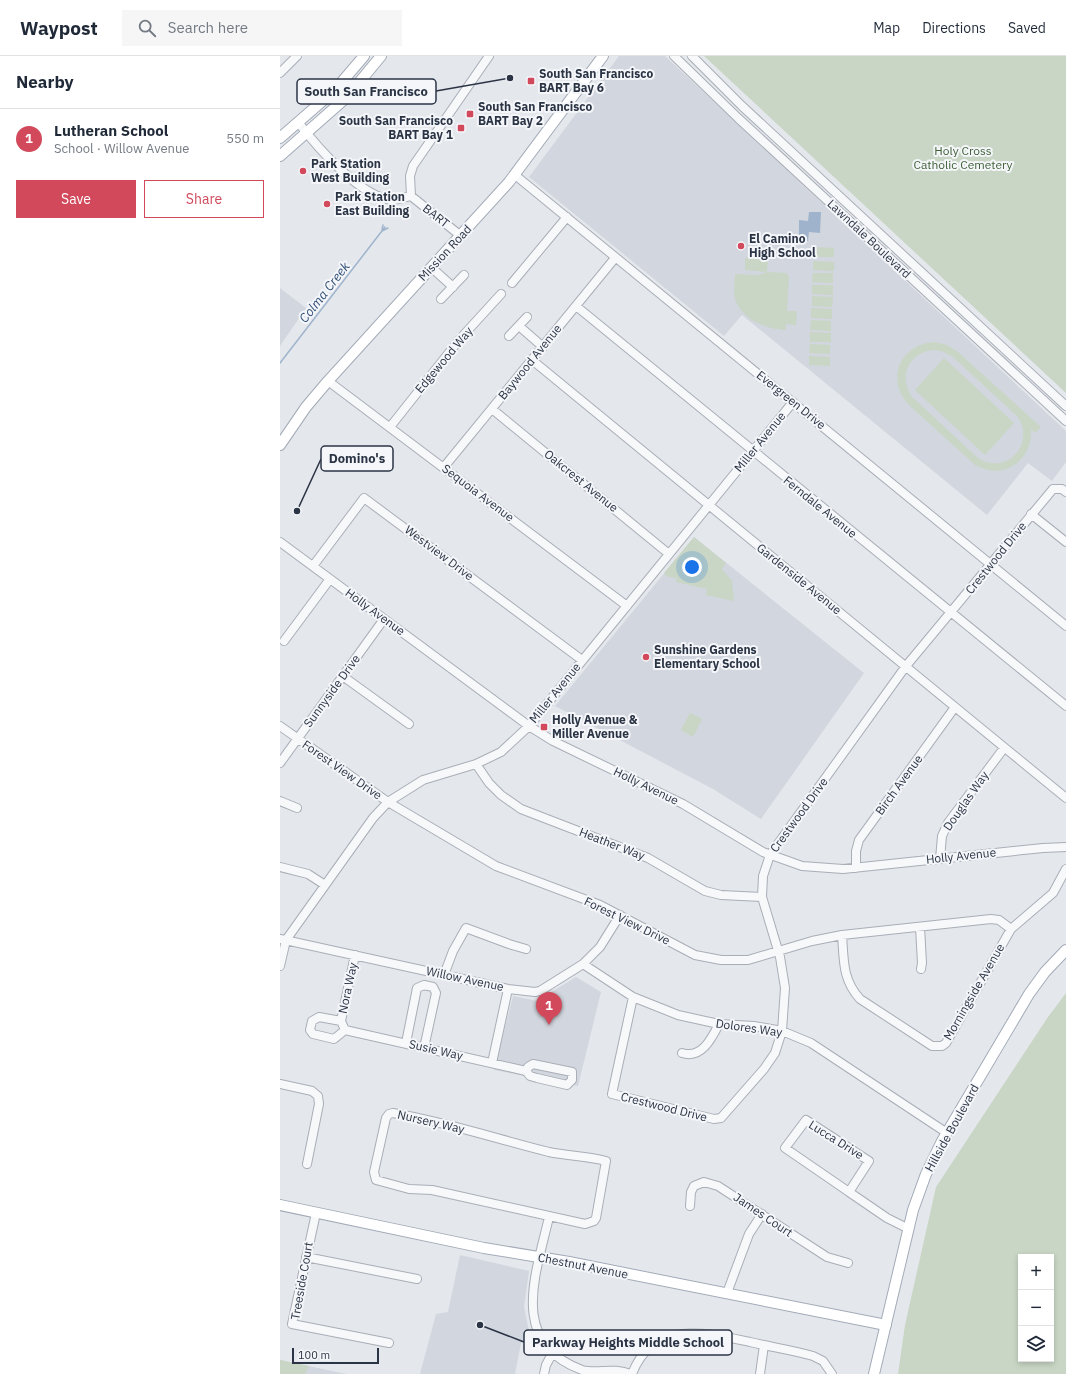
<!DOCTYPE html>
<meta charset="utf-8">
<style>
body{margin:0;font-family:"IBM Plex Sans",sans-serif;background:#f6f6f7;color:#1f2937}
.controls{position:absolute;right:12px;bottom:12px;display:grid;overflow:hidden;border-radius:0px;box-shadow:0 2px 6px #0003}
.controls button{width:36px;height:36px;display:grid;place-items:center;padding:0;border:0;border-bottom:1px solid #e0e1e3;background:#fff;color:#1f2937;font:20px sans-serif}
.scale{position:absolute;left:12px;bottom:10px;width:87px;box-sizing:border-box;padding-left:4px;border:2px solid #2b3445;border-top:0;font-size:11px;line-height:14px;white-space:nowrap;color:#2b3445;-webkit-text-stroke:3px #f4f6f9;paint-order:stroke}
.you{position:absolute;left:412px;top:511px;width:14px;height:14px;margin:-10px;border:3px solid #fff;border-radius:50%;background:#1a73e8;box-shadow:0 0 0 6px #1a73e833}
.badge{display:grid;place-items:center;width:26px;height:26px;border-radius:50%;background:#d1495b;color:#fff;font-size:13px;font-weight:700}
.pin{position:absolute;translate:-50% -33px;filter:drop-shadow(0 1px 2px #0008)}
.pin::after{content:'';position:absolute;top:21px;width:14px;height:12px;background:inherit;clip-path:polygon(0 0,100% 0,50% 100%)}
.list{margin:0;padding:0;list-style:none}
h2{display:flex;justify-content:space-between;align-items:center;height:52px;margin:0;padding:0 16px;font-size:17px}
h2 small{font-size:13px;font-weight:400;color:#747a83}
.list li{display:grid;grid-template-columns:26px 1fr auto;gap:12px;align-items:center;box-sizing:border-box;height:60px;padding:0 16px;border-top:1px solid #e0e1e3}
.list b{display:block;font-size:15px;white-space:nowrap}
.list p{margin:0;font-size:13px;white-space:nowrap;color:#747a83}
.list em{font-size:13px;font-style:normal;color:#747a83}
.actions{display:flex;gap:8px;padding:12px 16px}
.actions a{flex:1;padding:9px 0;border:1px solid #d1495b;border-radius:0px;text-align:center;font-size:14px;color:#d1495b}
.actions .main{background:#d1495b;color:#fff}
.icon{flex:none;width:22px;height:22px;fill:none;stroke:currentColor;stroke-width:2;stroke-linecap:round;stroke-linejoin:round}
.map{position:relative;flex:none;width:786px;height:1318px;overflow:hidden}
header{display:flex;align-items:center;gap:24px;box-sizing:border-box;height:56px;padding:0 20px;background:#fff;border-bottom:1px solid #e0e1e3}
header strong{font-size:19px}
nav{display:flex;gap:22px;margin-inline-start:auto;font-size:14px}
.search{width:280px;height:36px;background:#f6f6f7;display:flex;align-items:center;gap:10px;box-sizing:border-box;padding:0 14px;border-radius:0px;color:#747a83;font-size:15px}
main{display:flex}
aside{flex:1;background:#fff}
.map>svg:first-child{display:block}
.built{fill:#d2d6de}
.green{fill:#c9d6c5;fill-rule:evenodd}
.water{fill:#9fb4cc}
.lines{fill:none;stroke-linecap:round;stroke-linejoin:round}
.stream{stroke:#9fb4cc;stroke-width:1.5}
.minor-casing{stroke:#a9aeb7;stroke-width:10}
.major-casing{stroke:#a3abb8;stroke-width:12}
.minor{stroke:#f7f8fa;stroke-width:8}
.major{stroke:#fff;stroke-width:10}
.poi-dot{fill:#d1495b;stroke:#f4f6f9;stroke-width:1.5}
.labels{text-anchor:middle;stroke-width:4;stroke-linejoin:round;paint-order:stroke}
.poi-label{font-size:12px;font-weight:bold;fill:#2b3445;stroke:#f4f6f9;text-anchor:start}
.park-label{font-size:12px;fill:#3f6138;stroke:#f4f6f9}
.street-label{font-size:12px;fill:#2b3445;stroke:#f4f6f9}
.water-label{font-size:13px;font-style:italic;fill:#34527a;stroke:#f4f6f9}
.leader{fill:none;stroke:#2b3445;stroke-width:1.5}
.callout-dot{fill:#2b3445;stroke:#f4f6f9;stroke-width:1.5}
.callout{fill:#f4f6f9;stroke:#2b3445;stroke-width:1.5}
.callout-label{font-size:13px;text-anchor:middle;font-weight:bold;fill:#2b3445}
</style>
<header>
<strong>Waypost</strong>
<div class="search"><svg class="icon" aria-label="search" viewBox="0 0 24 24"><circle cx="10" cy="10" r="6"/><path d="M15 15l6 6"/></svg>Search here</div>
<nav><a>Map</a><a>Directions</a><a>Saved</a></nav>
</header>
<main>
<aside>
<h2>Nearby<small></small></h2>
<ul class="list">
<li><span class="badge">1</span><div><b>Lutheran School</b><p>School · Willow Avenue</p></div><em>550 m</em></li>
</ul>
<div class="actions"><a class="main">Save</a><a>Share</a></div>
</aside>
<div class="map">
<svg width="786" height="1318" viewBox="0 0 786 1318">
<rect width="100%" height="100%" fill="#e4e7ec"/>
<!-- built -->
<path class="built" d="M 339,0 L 385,0 L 786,375 L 786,406 L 772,425 L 748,407 L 707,459 L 462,259 L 444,280 L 249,121 Z
M 0,232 L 26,252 L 0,290 Z
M 414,481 L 584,617 L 481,763 L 433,733 L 275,650 Z
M 296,921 L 321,936 L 298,1030 L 214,1014 L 233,940 L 257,945 Z
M 180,1199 L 249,1215 L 244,1251 L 250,1280 L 241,1287 L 235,1318 L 140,1318 L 156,1258 L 168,1256 Z
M 0,1304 L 52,1315 L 67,1318 L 0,1318 Z"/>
<!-- green -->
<path class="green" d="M 424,0 L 786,0 L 786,337 Z
M 534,191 L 554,192 L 554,201 L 533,201 Z
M 465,202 L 488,203 L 487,216 L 506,217 L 509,220 L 507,255 L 517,255 L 516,269 L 506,268 L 506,274 C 486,273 462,264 455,243 C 453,236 455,225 455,218 L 478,219 L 487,216 L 465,214 Z
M 533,205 L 554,206 L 554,215 L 533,214 Z
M 533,217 L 553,217 L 553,227 L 532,226 Z
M 532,229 L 553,229 L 553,239 L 532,238 Z
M 532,240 L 553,241 L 552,251 L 532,250 Z
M 531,252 L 552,253 L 552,263 L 531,262 Z
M 531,264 L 551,265 L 551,275 L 530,274 Z
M 530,276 L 551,277 L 551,286 L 530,286 Z
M 655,286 L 667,289 L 678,296 L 761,371 L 755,377 L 751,373 C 753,405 723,425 695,409 L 629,349 C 605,323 620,288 655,286 ZM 655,294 L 664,296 L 673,301 L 738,361 C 755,388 728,419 699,403 L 631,340 C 618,319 630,295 655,294 Z
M 530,288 L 550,289 L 550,298 L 529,297 Z
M 529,300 L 550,301 L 550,310 L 529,309 Z
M 664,302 L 734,367 L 705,399 L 635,334 Z
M 414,481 L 446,507 L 442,513 L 452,525 L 454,545 L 426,539 L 427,533 L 396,526 L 397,522 L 388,521 L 384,517 Z
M 410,657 L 422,663 L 413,681 L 401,674 Z
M 786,937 L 786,1318 L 618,1318 L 625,1269 L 656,1131 L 768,961 ZM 741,1201 L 771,1201 L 771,1303 L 741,1303 Z
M 0,1304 L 29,1310 L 25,1318 L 0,1318 Z"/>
<!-- water -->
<path class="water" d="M 529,156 L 541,156 L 540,177 L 529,176 L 528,185 L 519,184 L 519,164 L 528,165 Z"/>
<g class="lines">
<!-- stream -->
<path class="stream" d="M 102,174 L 103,169
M 102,175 L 108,172
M 0,307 L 105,171"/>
<!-- minor casing -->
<g class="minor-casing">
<path id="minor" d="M 394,0 L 458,62 L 786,365
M 412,0 L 462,50 L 786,350
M 0,17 L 17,0
M 18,66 C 37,91 80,141 112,144 C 118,144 125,141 131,140
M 235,119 L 786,570
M 181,180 L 131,140 L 130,120 L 133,110 L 209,0
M 152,212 L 173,231
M 232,227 L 287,161
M 161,243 L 184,219
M 296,250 L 786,650
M 239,270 L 263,291
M 229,280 L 247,261
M 252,304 L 786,742
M 48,325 L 347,550
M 212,353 L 389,498
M 110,371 L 179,284 L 221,238
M 164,411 L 335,202
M 751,458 L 786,486
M 0,486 L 249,670 L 273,685 L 403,748 L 483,796 L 522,810 L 563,813 L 763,792 L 786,791
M 33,510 L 84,442 L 302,604
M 4,585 L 50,523
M 64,621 L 129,668
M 0,670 L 108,746 L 216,810 L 320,849 L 415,899 L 441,904 L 468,904 L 532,885 L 562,879 L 711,863 L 719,864 L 731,873
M 0,707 L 104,563
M 196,708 L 209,727 L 221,739 L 241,753 L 368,802 L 425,835 L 441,839 L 482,841
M 0,745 L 17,752
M 660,803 L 662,780 L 668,767 L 724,692
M 0,811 L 28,818 L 45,829
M 576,812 L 576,795 L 579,784 L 675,651
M 640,871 L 642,907 L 641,913
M 562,879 C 564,904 562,923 580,943 L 652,990 L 662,990 L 666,987 L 731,873 L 773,837 L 786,813
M 0,883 L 228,933 L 255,936 L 260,935 L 303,908 L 320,891 L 340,859
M 303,908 L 353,941 L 398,959 L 439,968 L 474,970 L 502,975 L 531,987 L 667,1077
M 0,910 L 6,884 L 93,762 L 108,746 L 143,724 L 196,708 L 221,696 L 249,670 L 513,346
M 164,919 L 173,895 L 186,872 L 229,888 L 246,893
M 353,941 L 332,1038 L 434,1063 L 441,1062 L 484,1013 L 495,997 L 502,975 L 505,932 L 500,901 L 482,841 L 483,820 L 490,799 L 626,610 L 773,433 L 782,433 L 786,436
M 61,965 L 75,899
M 65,974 L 54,983 L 33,978 L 30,974 L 32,965 L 39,961 L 61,965 L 65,974 L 246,1015
M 126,987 L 137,932 L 144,929 L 153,931 L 156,937 L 144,992
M 402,997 C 421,1003 431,984 439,968
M 212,1007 L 228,933
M 253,1008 L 292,1016 L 292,1024 L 287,1029 L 257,1022 L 250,1020 L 246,1015 L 248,1011 Z
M 0,1028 L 32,1035 L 38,1040 L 39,1048 L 27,1108
M 113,1057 C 166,1066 217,1083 269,1096 C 288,1100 307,1100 326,1105 L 316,1162 L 314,1165 L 305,1168 L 152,1134 L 129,1133 L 96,1124 L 94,1116 L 106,1062 L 109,1058 Z
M 526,1064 L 589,1105 L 569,1136 L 505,1092 Z
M 569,1136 L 607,1162 L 629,1173
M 410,1150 L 411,1136 L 414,1130 L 424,1126 L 438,1130 L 547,1201 L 568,1207
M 36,1157 L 12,1268 L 109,1287
M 269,1161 C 256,1218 228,1287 302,1314 C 317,1318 334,1311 350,1318
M 26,1201 L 137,1223
M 447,1237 L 469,1178 L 482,1158
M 264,1318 L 266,1309 L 272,1298
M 352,1318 C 373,1263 426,1277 470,1286 C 491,1291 512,1294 533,1300 L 543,1305 L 552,1318
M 480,1318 L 484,1289"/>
</g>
<!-- major casing -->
<g class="major-casing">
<path id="major" d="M 0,82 L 55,34 L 84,0
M 0,100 L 67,41 L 101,0
M 0,389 L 26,351 L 48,325 L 229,126 L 323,0
M 0,1149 L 204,1192 L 289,1206 L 606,1269
M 594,1318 L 633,1154 L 646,1118 L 662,1085 L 749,938 L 765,916 L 786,894"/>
</g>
<!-- minor -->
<use href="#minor" class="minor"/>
<!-- major -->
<use href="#major" class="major"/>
</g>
<!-- markers -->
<g class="poi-dot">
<rect x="247" y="21" width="8" height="8" rx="2"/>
<rect x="186" y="54" width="8" height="8" rx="2"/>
<rect x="177" y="68" width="8" height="8" rx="2"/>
<circle cx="23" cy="115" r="4"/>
<circle cx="47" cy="148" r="4"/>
<circle cx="461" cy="190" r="4"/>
<circle cx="366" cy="601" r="4"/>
<rect x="260" y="667" width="8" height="8" rx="2"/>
</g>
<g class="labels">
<!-- poi labels -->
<g class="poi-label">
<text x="259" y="22">South San Francisco<tspan x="259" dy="14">BART Bay 6</tspan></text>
<text x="198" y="55">South San Francisco<tspan x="198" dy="14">BART Bay 2</tspan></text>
<text x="173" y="69" text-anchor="end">South San Francisco<tspan x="173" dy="14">BART Bay 1</tspan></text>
<text x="31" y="112">Park Station<tspan x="31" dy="14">West Building</tspan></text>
<text x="55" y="145">Park Station<tspan x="55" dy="14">East Building</tspan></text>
<text x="469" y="187">El Camino<tspan x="469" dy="14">High School</tspan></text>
<text x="374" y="598">Sunshine Gardens<tspan x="374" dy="14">Elementary School</tspan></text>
<text x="272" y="668">Holly Avenue &amp;<tspan x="272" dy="14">Miller Avenue</tspan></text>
</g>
<!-- park labels -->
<g class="park-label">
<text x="683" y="99">Holy Cross<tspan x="683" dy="14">Catholic Cemetery</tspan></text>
</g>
<!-- street labels -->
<g class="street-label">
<text transform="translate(156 160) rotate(38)" y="4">BART</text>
<text transform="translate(589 183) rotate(43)" y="4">Lawndale Boulevard</text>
<text transform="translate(165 197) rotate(-47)" y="4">Mission Road</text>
<text transform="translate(164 304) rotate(-50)" y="4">Edgewood Way</text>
<text transform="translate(250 306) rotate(-51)" y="4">Baywood Avenue</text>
<text transform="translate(511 344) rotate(39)" y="4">Evergreen Drive</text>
<text transform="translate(480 386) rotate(-51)" y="4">Miller Avenue</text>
<text transform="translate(301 425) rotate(39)" y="4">Oakcrest Avenue</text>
<text transform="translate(198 437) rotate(37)" y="4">Sequoia Avenue</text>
<text transform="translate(540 451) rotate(39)" y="4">Ferndale Avenue</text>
<text transform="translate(159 497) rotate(37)" y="4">Westview Drive</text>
<text transform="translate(716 502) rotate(-51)" y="4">Crestwood Drive</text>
<text transform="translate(519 523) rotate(39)" y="4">Gardenside Avenue</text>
<text transform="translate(95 556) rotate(36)" y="4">Holly Avenue</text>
<text transform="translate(52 635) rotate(-54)" y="4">Sunnyside Drive</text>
<text transform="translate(275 637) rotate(-51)" y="4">Miller Avenue</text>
<text transform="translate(62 714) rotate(35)" y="4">Forest View Drive</text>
<text transform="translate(619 729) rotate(-54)" y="4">Birch Avenue</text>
<text transform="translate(366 730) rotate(26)" y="4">Holly Avenue</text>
<text transform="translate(686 745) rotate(-55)" y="4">Douglas Way</text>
<text transform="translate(519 759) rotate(-54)" y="4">Crestwood Drive</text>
<text transform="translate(332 788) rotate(21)" y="4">Heather Way</text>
<text transform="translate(681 800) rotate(-6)" y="4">Holly Avenue</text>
<text transform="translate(347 865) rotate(26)" y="4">Forest View Drive</text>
<text transform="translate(185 923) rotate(12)" y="4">Willow Avenue</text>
<text transform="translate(68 932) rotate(-78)" y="4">Nora Way</text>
<text transform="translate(694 936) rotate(-60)" y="4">Morningside Avenue</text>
<text transform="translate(469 972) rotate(8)" y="4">Dolores Way</text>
<text transform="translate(156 994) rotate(13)" y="4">Susie Way</text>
<text transform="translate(384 1051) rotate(14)" y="4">Crestwood Drive</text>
<text transform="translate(151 1066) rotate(13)" y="4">Nursery Way</text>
<text transform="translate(672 1072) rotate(-61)" y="4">Hillside Boulevard</text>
<text transform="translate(556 1084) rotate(32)" y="4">Lucca Drive</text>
<text transform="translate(483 1159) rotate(34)" y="4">James Court</text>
<text transform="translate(303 1210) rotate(11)" y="4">Chestnut Avenue</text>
<text transform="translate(22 1225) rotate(-80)" y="4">Treeside Court</text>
</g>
<!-- water labels -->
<g class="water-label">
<text transform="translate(44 236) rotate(-52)" y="5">Colma Creek</text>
</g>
</g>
<!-- callouts -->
<path class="leader" d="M230 22L156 35M17 455L41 403M200 1269L244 1286"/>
<g class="callout-dot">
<circle cx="230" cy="22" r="4"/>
<circle cx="17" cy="455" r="4"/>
<circle cx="200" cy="1269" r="4"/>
</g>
<g class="callout">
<rect x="17" y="23" width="139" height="25" rx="4"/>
<rect x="41" y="390" width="72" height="25" rx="4"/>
<rect x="244" y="1274" width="208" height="25" rx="4"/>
</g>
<g class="callout-label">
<text x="86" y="40">South San Francisco</text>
<text x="77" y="407">Domino's</text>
<text x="348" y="1291">Parkway Heights Middle School</text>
</g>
</svg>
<div class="controls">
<button>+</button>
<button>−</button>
<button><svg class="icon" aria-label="layers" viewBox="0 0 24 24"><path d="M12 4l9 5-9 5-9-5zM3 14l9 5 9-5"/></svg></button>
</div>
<div class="scale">100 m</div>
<div class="you"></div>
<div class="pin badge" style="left:269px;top:969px">1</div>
</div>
</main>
